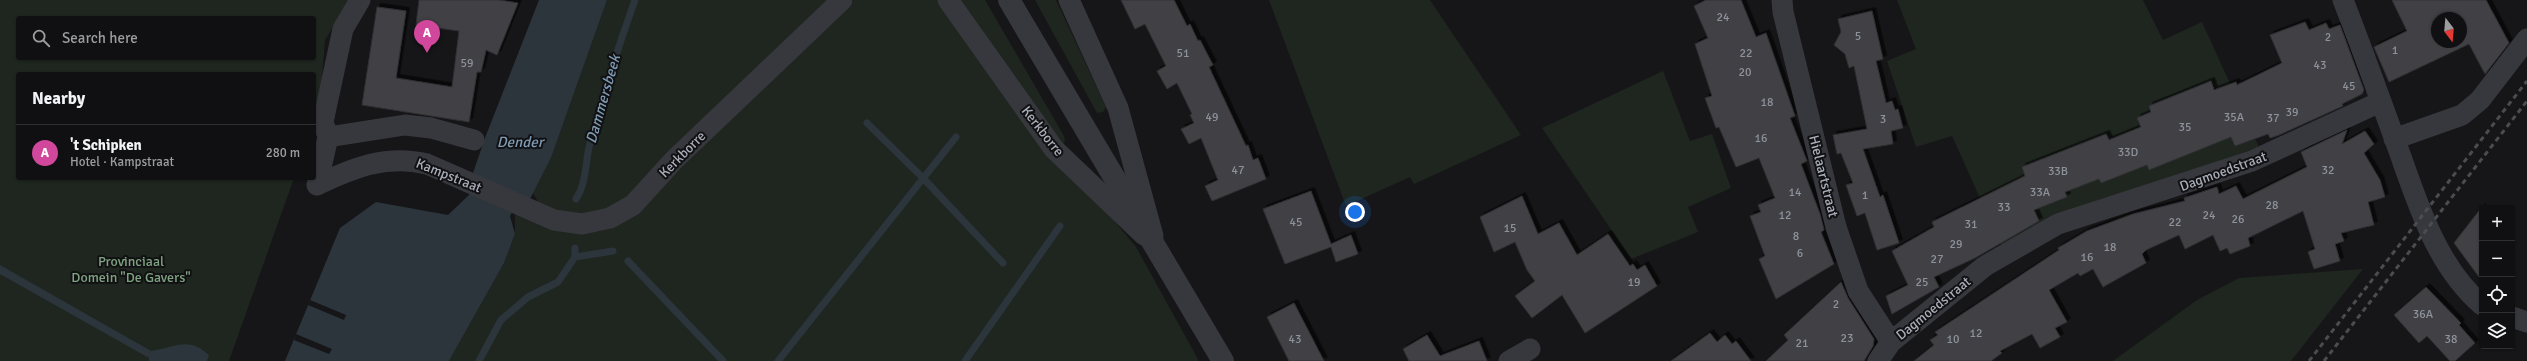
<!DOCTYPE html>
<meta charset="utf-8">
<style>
body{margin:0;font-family:Signika,sans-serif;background:#19191b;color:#f1f3f6}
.controls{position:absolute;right:12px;bottom:12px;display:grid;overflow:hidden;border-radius:4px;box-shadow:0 1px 3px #0004}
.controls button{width:36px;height:36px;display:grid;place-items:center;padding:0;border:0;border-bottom:1px solid #303032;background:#101012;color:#f1f3f6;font:20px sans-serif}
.compass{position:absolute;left:2431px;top:12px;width:36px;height:36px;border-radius:50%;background:#101012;box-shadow:0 1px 3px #0004;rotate:164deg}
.you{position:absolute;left:1355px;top:212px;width:14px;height:14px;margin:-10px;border:3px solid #fff;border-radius:50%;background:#1a73e8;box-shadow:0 0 0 6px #1a73e833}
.badge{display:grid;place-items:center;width:26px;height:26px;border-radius:50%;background:#1a73e8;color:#fff;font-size:13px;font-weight:700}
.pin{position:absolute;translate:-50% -33px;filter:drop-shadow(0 1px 2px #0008)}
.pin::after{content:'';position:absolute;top:21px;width:14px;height:12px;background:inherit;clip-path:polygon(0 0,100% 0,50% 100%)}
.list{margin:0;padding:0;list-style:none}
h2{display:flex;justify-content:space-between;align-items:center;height:52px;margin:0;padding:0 16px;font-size:17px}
h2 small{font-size:13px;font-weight:400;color:#9c9d9f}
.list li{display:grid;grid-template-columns:26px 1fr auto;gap:12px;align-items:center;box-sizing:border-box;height:56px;padding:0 16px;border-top:1px solid #303032}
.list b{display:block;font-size:15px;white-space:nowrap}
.list p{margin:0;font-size:13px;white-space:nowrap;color:#9c9d9f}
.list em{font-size:13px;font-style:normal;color:#9c9d9f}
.icon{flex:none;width:22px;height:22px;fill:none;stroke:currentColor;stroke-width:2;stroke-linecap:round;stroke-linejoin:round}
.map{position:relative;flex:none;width:2527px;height:361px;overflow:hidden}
.search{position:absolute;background:#101012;box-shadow:0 1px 3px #0004;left:16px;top:16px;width:300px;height:44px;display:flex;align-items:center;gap:10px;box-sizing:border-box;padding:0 14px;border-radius:4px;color:#9c9d9f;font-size:15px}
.panel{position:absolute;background:#101012;box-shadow:0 1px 3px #0004;left:16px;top:72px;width:300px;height:108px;border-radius:4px}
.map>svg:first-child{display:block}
.green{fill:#1e261f;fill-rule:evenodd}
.water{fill:#2c353c}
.pier{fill:#161618}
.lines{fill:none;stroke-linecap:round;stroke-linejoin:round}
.stream{stroke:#2c353c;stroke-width:7}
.building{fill:#404145;stroke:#303034;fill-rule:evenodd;filter:url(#shadow)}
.minor{stroke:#37383d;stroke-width:21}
.tertiary{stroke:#37383d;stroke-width:22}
.rail{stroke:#4a4c52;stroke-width:3;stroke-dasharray:5 4;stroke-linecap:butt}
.labels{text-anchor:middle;stroke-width:4;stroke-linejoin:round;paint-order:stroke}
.number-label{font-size:12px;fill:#8e929b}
.street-label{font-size:14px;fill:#a8adb8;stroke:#111113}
.park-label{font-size:14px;fill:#7fa381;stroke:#111113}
.water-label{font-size:15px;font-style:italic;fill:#7f9bb3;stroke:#111113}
</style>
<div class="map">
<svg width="2527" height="361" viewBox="0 0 2527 361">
<defs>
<filter id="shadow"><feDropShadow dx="3.5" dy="-3.5" stdDeviation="0" flood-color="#0009"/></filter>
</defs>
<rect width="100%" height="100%" fill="#161618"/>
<!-- green -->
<path class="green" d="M 0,0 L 350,0 L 325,40 L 320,104 L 314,121 L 314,74 L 18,74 L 18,178 L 294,178 L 229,361 L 0,361 ZM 18,18 L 314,18 L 314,58 L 18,58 Z
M 607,0 L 830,0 L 633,196 L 592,217 L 542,209 L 533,193 L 551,158 Z
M 854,0 L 937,0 L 969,46 L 1136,247 L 1199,361 L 449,361 L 504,263 L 515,234 L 515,212 L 598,227 L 684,159 Z
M 956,0 L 985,0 L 1064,136 L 1065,142 L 1063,144 Z
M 1035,0 L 1056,0 L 1106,107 L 1103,112 L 1097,113 Z
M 1269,0 L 1430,0 L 1521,135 L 1414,184 L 1410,177 L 1346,206 Z
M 1897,0 L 2143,0 L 2163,40 L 2202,22 L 2259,147 L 2002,247 L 1952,136 L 1916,147 L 1887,61 L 1916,49 Z
M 1663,71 L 1690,141 L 1712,134 L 1731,188 L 1688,207 L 1698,232 L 1631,259 L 1542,128 Z
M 2363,269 L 2291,361 L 2113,361 L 2197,300 L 2239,278 Z"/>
<!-- water -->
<path class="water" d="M 539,0 L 607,0 L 551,158 L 530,199 L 521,196 L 510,216 L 515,234 L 504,263 L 449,361 L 285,361 L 340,228 L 376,202 L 448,215 L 471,193 L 473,173 L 485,138 Z
M 0,265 L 151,351 C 176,347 188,336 209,355 L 207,361 L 149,361 L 149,353 L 0,270 Z"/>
<!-- pier -->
<path class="pier" d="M 310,300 L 346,315 L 344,320 L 308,305 Z
M 296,334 L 332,349 L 329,354 L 294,340 Z"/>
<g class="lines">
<!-- stream -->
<path class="stream" d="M 867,123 L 923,178 L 1003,263
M 576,199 C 587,182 585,162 590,143 C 603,95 618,47 635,0
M 575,257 L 613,251
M 628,261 L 723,361
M 0,270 L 149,354
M 479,361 L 501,320 L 528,297 L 558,282 L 575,257 L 575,248
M 778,361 L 956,137
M 965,361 L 1060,226"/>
</g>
<!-- building -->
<path class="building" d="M 419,0 L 499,0 L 518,3 L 497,55 L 486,50 L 481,72 L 477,72 L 469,122 L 362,105 L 377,7 L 406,11 L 396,78 L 452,87 L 459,31 L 416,25 Z
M 1121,0 L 1174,0 L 1187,26 L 1190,24 L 1198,41 L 1200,40 L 1213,65 L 1209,67 L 1246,146 L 1248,145 L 1253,160 L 1258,158 L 1266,179 L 1212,201 L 1205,186 L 1218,180 L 1201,138 L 1189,144 L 1181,129 L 1194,123 L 1190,115 L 1192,114 L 1177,83 L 1167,89 L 1157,71 L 1166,66 L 1145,24 L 1135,29 Z
M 1706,0 L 1741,0 L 1756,37 L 1766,33 L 1795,116 L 1790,118 L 1807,161 L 1801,164 L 1820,214 L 1824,230 L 1821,232 L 1834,264 L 1776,299 L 1759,259 L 1765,256 L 1750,216 L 1761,212 L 1758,205 L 1775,198 L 1759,158 L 1736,167 L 1719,127 L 1716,128 L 1705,98 L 1712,96 L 1695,44 L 1708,38 L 1694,6 Z
M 2392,0 L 2486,0 L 2509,43 L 2485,74 L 2469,44 L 2389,82 L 2374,47 L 2407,31 ZM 2437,18 L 2461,18 L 2461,42 L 2437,42 Z
M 1872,11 L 1883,59 L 1876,61 L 1886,103 L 1892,101 L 1895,110 L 1898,109 L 1903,128 L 1891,131 L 1893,144 L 1863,149 L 1880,197 L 1883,195 L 1899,243 L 1877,250 L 1865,213 L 1857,216 L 1846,185 L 1853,183 L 1841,153 L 1837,154 L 1833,135 L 1867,129 L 1854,66 L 1849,68 L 1845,54 L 1834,45 L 1841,32 L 1838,19 Z
M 2305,22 L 2309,30 L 2326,23 L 2329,29 L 2340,25 L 2364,90 L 2362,94 L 2342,104 L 2343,106 L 2279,135 L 2270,138 L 2268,134 L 2235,146 L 2231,137 L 2149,170 L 2147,165 L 2101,183 L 2099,179 L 2065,192 L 2067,197 L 2034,210 L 2039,221 L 1975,258 L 1934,277 L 1939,287 L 1892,314 L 1886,296 L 1908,285 L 1892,251 L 1934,227 L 1932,222 L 2025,176 L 2022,167 L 2106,134 L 2109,140 L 2141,127 L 2137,118 L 2151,112 L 2149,106 L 2211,81 L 2214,90 L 2236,82 L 2237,85 L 2282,63 L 2270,35 Z
M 2347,130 L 2342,144 L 2365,131 L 2374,144 L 2364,153 L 2380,180 L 2385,197 L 2368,202 L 2374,225 L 2341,233 L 2344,241 L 2335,244 L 2340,261 L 2314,269 L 2308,252 L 2315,249 L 2303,211 L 2248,238 L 2250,246 L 2230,254 L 2227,248 L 2220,251 L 2213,235 L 2185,249 L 2179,235 L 2146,250 L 2142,254 L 2146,263 L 2103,287 L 2093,269 L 2080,276 L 2078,273 L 2049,290 L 2067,322 L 2055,328 L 2060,337 L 2040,348 L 2032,334 L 2000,351 L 2002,353 L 1991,361 L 1914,361 L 1934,345 L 1930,340 L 1938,335 L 1935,332 L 2059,250 L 2058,248 L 2087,231 L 2133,214 L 2185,201 L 2184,198 L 2217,187 L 2219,194 L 2236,186 L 2243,199 L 2307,167 L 2301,152 Z
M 1311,191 L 1331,244 L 1351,235 L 1358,254 L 1336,262 L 1331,247 L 1285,264 L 1263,209 Z
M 1522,196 L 1538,234 L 1559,223 L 1577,255 L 1608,234 L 1630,266 L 1633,264 L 1637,270 L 1645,265 L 1657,286 L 1585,333 L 1562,295 L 1532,318 L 1515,296 L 1535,281 L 1527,270 L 1515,242 L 1494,252 L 1480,217 Z
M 2482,207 L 2482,281 L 2454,243 Z
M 1841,282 L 1848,298 L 1874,339 L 1873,346 L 1864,361 L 1766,361 L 1788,340 L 1784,335 Z
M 2426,287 L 2461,323 L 2459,325 L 2475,343 L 2455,361 L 2450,361 L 2427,336 L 2419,343 L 2394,315 Z
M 1294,303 L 1324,361 L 1289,361 L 1267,317 Z
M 1710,333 L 1717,342 L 1725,335 L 1732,344 L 1736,341 L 1751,361 L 1671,361 Z
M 1427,335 L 1440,356 L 1479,341 L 1487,361 L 1409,361 L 1403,349 Z"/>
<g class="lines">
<!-- minor -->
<path class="minor" d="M 948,0 L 1054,149 L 1144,235
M 1069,0 L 1118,108 L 1153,236
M 1782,0 L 1783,12 L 1836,227 L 1858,291 L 1891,342
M 2343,0 C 2361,46 2378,93 2395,140 C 2416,197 2434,264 2482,305
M 328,137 L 405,125 L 431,128 L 474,140
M 2394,139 L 2462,115 L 2480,100 L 2527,39
M 317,185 C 353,168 386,154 427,164 L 554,220 L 582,224 L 610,218 L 633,205 L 674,160 L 842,0
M 317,185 L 328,137 L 323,122 L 343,29 L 360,0
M 2512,317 L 2527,322
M 1509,361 L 1530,349
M 1878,361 L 1891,342 L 1985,266 L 2058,224 L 2252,161 L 2380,102"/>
<!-- tertiary -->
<path class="tertiary" d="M 1009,0 L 1223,361"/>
<!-- rail -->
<path class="rail" d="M 2309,361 L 2527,81
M 2324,361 L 2527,101"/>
</g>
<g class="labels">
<!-- number labels -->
<g class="number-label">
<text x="1723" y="21">24</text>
<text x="1858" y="40">5</text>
<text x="2328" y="41">2</text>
<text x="2395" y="54">1</text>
<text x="1183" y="57">51</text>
<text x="1746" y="57">22</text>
<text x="467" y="67">59</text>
<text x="2320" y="69">43</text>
<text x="1745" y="76">20</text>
<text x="2349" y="90">45</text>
<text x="1767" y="106">18</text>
<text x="2292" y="116">39</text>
<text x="1212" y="121">49</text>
<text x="2234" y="121">35A</text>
<text x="2273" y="122">37</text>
<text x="1883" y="123">3</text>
<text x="2185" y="131">35</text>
<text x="1761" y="142">16</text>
<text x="2128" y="156">33D</text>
<text x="1238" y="174">47</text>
<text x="2328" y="174">32</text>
<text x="2058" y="175">33B</text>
<text x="1795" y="196">14</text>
<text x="2040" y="196">33A</text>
<text x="1865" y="199">1</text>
<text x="2272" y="209">28</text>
<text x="2004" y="211">33</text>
<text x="1785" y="219">12</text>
<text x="2209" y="219">24</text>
<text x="2238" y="223">26</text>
<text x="1296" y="226">45</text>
<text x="2175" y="226">22</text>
<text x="1971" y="228">31</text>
<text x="1510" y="232">15</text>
<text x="1796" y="240">8</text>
<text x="1956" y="248">29</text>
<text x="2110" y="251">18</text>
<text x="1800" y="257">6</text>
<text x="2087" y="261">16</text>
<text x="1937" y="263">27</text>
<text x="1634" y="286">19</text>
<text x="1922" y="286">25</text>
<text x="1836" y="308">2</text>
<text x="2423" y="318">36A</text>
<text x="1976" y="337">12</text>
<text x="1847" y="342">23</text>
<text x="1295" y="343">43</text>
<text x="1953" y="343">10</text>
<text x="2451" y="343">38</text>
<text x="1802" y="347">21</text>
</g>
<!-- street labels -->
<g class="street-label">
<text transform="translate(1043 131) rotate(52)" y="5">Kerkborre</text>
<text transform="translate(682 154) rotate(-45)" y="5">Kerkborre</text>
<text transform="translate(2223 171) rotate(-20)" y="5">Dagmoedstraat</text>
<text transform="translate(449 175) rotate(22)" y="5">Kampstraat</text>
<text transform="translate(1824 176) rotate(76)" y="5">Hielaartstraat</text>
<text transform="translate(1933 308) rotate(-39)" y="5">Dagmoedstraat</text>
</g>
<!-- park labels -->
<g class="park-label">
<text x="131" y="266">Provinciaal<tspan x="131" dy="16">Domein "De Gavers"</tspan></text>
</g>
<!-- water labels -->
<g class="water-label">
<text transform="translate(603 99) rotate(-74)" y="5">Dammersbeek</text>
<text x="520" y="147">Dender</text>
</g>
</g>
</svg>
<div class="controls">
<button>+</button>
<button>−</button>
<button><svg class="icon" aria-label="locate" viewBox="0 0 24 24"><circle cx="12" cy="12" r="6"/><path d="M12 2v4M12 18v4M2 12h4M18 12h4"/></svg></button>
<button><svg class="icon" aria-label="layers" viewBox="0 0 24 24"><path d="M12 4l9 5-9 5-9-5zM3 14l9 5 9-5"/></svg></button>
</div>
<svg class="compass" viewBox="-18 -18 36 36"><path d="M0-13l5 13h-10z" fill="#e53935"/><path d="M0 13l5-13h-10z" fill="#9c9d9f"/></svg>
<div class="you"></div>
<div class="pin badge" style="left:427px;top:53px;background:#d1479c">A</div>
<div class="search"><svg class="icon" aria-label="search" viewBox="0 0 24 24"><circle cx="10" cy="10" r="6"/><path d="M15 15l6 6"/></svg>Search here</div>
<section class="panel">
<h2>Nearby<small></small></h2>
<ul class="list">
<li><span class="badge" style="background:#d1479c">A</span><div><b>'t Schipken</b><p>Hotel · Kampstraat</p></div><em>280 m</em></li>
</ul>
</section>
</div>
